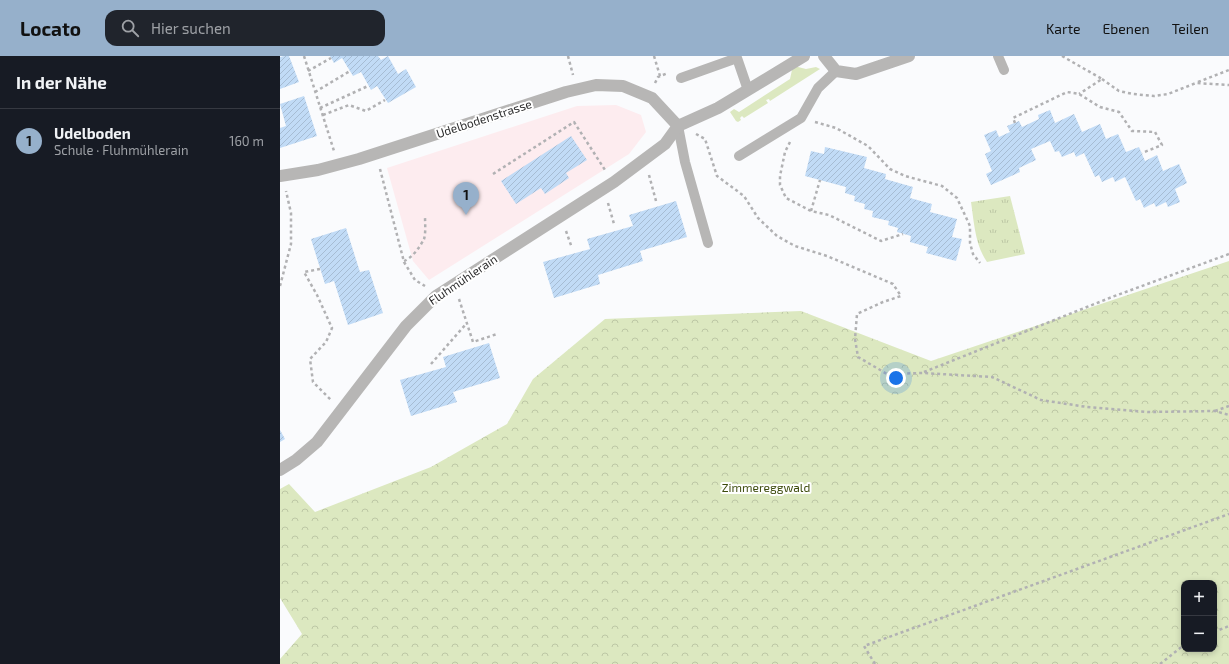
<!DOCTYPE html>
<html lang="de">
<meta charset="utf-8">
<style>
body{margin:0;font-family:"Exo 2",sans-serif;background:#20242c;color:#f1f3f6}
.controls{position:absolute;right:12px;bottom:12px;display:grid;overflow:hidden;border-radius:8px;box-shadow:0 2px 6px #0003}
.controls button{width:36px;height:36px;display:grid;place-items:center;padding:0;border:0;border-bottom:1px solid #363941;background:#171b24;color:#f1f3f6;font:20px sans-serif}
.you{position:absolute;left:616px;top:322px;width:14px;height:14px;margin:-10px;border:3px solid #fff;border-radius:50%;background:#1a73e8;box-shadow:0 0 0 6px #1a73e833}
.badge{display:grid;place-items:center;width:26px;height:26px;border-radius:50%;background:#96b0cb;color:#111;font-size:13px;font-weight:700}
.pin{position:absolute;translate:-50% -33px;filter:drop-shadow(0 1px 2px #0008)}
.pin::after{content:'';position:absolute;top:21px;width:14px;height:12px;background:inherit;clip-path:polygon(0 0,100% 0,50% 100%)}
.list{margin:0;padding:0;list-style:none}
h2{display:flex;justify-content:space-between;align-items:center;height:52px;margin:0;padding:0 16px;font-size:17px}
h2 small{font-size:13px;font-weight:400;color:#9ea1a6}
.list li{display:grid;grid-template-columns:26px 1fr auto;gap:12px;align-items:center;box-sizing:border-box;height:64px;padding:0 16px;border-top:1px solid #363941}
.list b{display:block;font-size:15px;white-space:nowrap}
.list p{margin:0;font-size:13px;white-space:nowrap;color:#9ea1a6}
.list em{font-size:13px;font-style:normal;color:#9ea1a6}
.icon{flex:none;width:22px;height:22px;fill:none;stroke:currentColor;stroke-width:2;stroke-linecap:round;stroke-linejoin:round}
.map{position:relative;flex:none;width:949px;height:608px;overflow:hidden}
header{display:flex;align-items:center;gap:24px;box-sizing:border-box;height:56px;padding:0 20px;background:#96b0cb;color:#111}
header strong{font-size:19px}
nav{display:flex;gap:22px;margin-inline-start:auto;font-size:14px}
.search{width:280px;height:36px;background:#20242c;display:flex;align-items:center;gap:10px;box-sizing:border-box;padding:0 14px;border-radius:12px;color:#9ea1a6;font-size:15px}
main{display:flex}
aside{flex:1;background:#171b24}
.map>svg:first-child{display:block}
.education{fill:#fdecef}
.green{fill:#dce8c0}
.forest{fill:url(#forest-crowns);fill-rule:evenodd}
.park{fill:url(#park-tufts)}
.building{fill:url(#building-hatch)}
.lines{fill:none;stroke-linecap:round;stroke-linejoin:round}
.path{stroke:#b1b1b3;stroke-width:2.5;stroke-dasharray:3 3;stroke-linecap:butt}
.service{stroke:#b7b6b5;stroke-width:10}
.minor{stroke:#b7b6b5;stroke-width:12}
.labels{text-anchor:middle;stroke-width:4;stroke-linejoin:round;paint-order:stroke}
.street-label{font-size:12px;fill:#2d2d2e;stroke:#fff}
.park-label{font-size:12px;fill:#3d4b0c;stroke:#fff}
</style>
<header>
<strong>Locato</strong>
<div class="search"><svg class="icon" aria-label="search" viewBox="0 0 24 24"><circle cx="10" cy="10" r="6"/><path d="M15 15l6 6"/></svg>Hier suchen</div>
<nav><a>Karte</a><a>Ebenen</a><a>Teilen</a></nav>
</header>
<main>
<aside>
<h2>In der Nähe<small></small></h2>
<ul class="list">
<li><span class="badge">1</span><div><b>Udelboden</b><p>Schule · Fluhmühlerain</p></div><em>160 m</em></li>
</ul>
</aside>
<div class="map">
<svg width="949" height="608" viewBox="0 0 949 608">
<defs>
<pattern id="forest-crowns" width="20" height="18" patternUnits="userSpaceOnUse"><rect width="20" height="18" fill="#dce8c0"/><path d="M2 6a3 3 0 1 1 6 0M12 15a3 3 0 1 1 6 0" fill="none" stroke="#bdc7a5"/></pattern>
<pattern id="park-tufts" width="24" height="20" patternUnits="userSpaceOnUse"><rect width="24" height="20" fill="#dce8c0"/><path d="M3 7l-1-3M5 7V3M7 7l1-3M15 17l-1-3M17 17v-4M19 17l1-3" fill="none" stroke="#bdc7a5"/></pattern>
<pattern id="building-hatch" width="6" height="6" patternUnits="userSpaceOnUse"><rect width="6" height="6" fill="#c1dbf6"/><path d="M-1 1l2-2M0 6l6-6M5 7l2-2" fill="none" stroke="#a6bcd3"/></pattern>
</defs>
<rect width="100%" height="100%" fill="#fafbfd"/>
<!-- education -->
<path class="education" d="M 336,49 L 361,59 L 366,76 L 349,98 L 149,224 L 133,205 L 107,112 L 297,50 Z"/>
<!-- green -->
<path class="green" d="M 514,10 L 526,13 L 536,11 L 540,13 L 490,45 L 489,43 L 486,44 L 488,47 L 464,62 L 462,60 L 460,62 L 461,64 L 458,66 L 456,65 L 450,56 L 454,53 L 459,56 L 510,23 L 512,14 Z"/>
<!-- forest -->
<path class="forest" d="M 949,205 L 949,608 L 0,608 L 0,603 L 22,578 L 0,542 L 0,433 L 9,428 L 35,456 L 151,411 L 227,368 L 253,323 L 325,263 L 521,255 L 651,305 ZM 904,527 L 934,527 L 934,593 L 904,593 Z"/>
<!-- park -->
<path class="park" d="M 730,140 L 745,198 L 707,206 C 695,189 694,166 691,146 Z"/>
<!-- building -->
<path class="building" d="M 4,0 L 9,0 L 19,26 L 0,33 L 0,1 Z
M 50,0 L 98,0 L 101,4 L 108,0 L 118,18 L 126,13 L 136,31 L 108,47 L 97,30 L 91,34 L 81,16 L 73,20 L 62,2 L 54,7 Z
M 24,40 L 37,80 L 0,92 L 0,72 L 6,70 L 0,48 Z
M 770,54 L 775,67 L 794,58 L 802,76 L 820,68 L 826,83 L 838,78 L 846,96 L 859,91 L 865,105 L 877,99 L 883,115 L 899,108 L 907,127 L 895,133 L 900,146 L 888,151 L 886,146 L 876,151 L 874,147 L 864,152 L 860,143 L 856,145 L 845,121 L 835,126 L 833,121 L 822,126 L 819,119 L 815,121 L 804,97 L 796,101 L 794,96 L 782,101 L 779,95 L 775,96 L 770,85 L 751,93 L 756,104 L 739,112 L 740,116 L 711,129 L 706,118 L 712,115 L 705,98 L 711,95 L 704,79 L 716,74 L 719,81 L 730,76 L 727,70 L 739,65 L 742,71 L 759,63 L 758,59 Z
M 291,80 L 307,104 L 286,117 L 289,122 L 265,138 L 261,132 L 236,148 L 221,125 Z
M 545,91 L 587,101 L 584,112 L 606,118 L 605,123 L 633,131 L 630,142 L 652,148 L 650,156 L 677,163 L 672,181 L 682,183 L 676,205 L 646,197 L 648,191 L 630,186 L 631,180 L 617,176 L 618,172 L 608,169 L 609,165 L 592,161 L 593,155 L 584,153 L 585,148 L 574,145 L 575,140 L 565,137 L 566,131 L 525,120 L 531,95 L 544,98 Z
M 396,145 L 407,181 L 360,195 L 363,205 L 318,219 L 320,228 L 274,242 L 263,206 L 310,193 L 307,183 L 353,170 L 349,159 Z
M 66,172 L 80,216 L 89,214 L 103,257 L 68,269 L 54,225 L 45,228 L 31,183 Z
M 209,287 L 220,322 L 173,336 L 177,346 L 131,360 L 120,324 L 166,311 L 163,301 Z
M 0,374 L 5,383 L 0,386 Z"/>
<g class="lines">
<!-- path -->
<path class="path" d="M 24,0 L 54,95
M 288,0 L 293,19
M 374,0 L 380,20
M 782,0 L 822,23 L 799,38
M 28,15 L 51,2
M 822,23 L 839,35 L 853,38 L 874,40 L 888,38 L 916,27 L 949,29
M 918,26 L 949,14
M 375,27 L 378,21 L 388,17
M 35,36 L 70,15
M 40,52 L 88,30
M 43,59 L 69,49 L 86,55 L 105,44
M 535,66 L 556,72 L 588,90 L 610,113 L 625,120 L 662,130 L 677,142 L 690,170 L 690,187 L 693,198 L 700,207
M 735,67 L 733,62 L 787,36 L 799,38 L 820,51 L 839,56 L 852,75 L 875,76 L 882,89 L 862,97
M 416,78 L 425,83 L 437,120 L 464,140 L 478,162 L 497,180 L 515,190 L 547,200 L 613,228 L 621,240 L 603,246 L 577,258 L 575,283 L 578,301 L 607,318 L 643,317 L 712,321 L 761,344 L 807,351 L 868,356 L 935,355 L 949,359
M 510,86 L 505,96 L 500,120 L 500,129 L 506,142 L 531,155 L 549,159 L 601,185 L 623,178
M 100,113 L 124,206 L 135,224 L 145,230
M 213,118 L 294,66 L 325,114
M 369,119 L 376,145
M 328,147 L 334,168
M 531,155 L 540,124
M 286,175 L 292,192
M 124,205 C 132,202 140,191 144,183 C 146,177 145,167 145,160
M 40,213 L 24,216 L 37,239 L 52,272 L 46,286 L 30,303 L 33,326 L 51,344
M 0,230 L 11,188 L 11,157 L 6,135
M 179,243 L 193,286 L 217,278
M 151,308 L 186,268
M 644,316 L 832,241 L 949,198
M 935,355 L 949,350
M 934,576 L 949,570
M 595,608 L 584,590 L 949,458
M 880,608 L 904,589"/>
<!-- service -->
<path class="service" d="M 718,0 L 724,14
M 401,22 L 457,2 L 468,34
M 398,70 L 405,106 L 428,187
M 459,100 L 521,62 L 538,32 L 556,15"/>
<!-- minor -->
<path class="minor" d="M 544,0 L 556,15 L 576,18 L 629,0
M 398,70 L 438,52 L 524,0
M 0,120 L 38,114 L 79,103 L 286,36 L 316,29 L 343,30 L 372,42 L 398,70
M 0,414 L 16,404 L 37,386 L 126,270 L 156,240 L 334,126 L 385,88 L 398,70"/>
</g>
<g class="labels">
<!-- street labels -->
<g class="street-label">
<text transform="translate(204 63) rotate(-18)" y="4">Udelbodenstrasse</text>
<text transform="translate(183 224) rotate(-34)" y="4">Fluhmühlerain</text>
</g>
<!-- park labels -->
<g class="park-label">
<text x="486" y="436">Zimmereggwald</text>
</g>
</g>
</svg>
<div class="controls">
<button>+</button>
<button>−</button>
</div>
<div class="you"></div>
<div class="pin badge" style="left:186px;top:159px">1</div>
</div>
</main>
